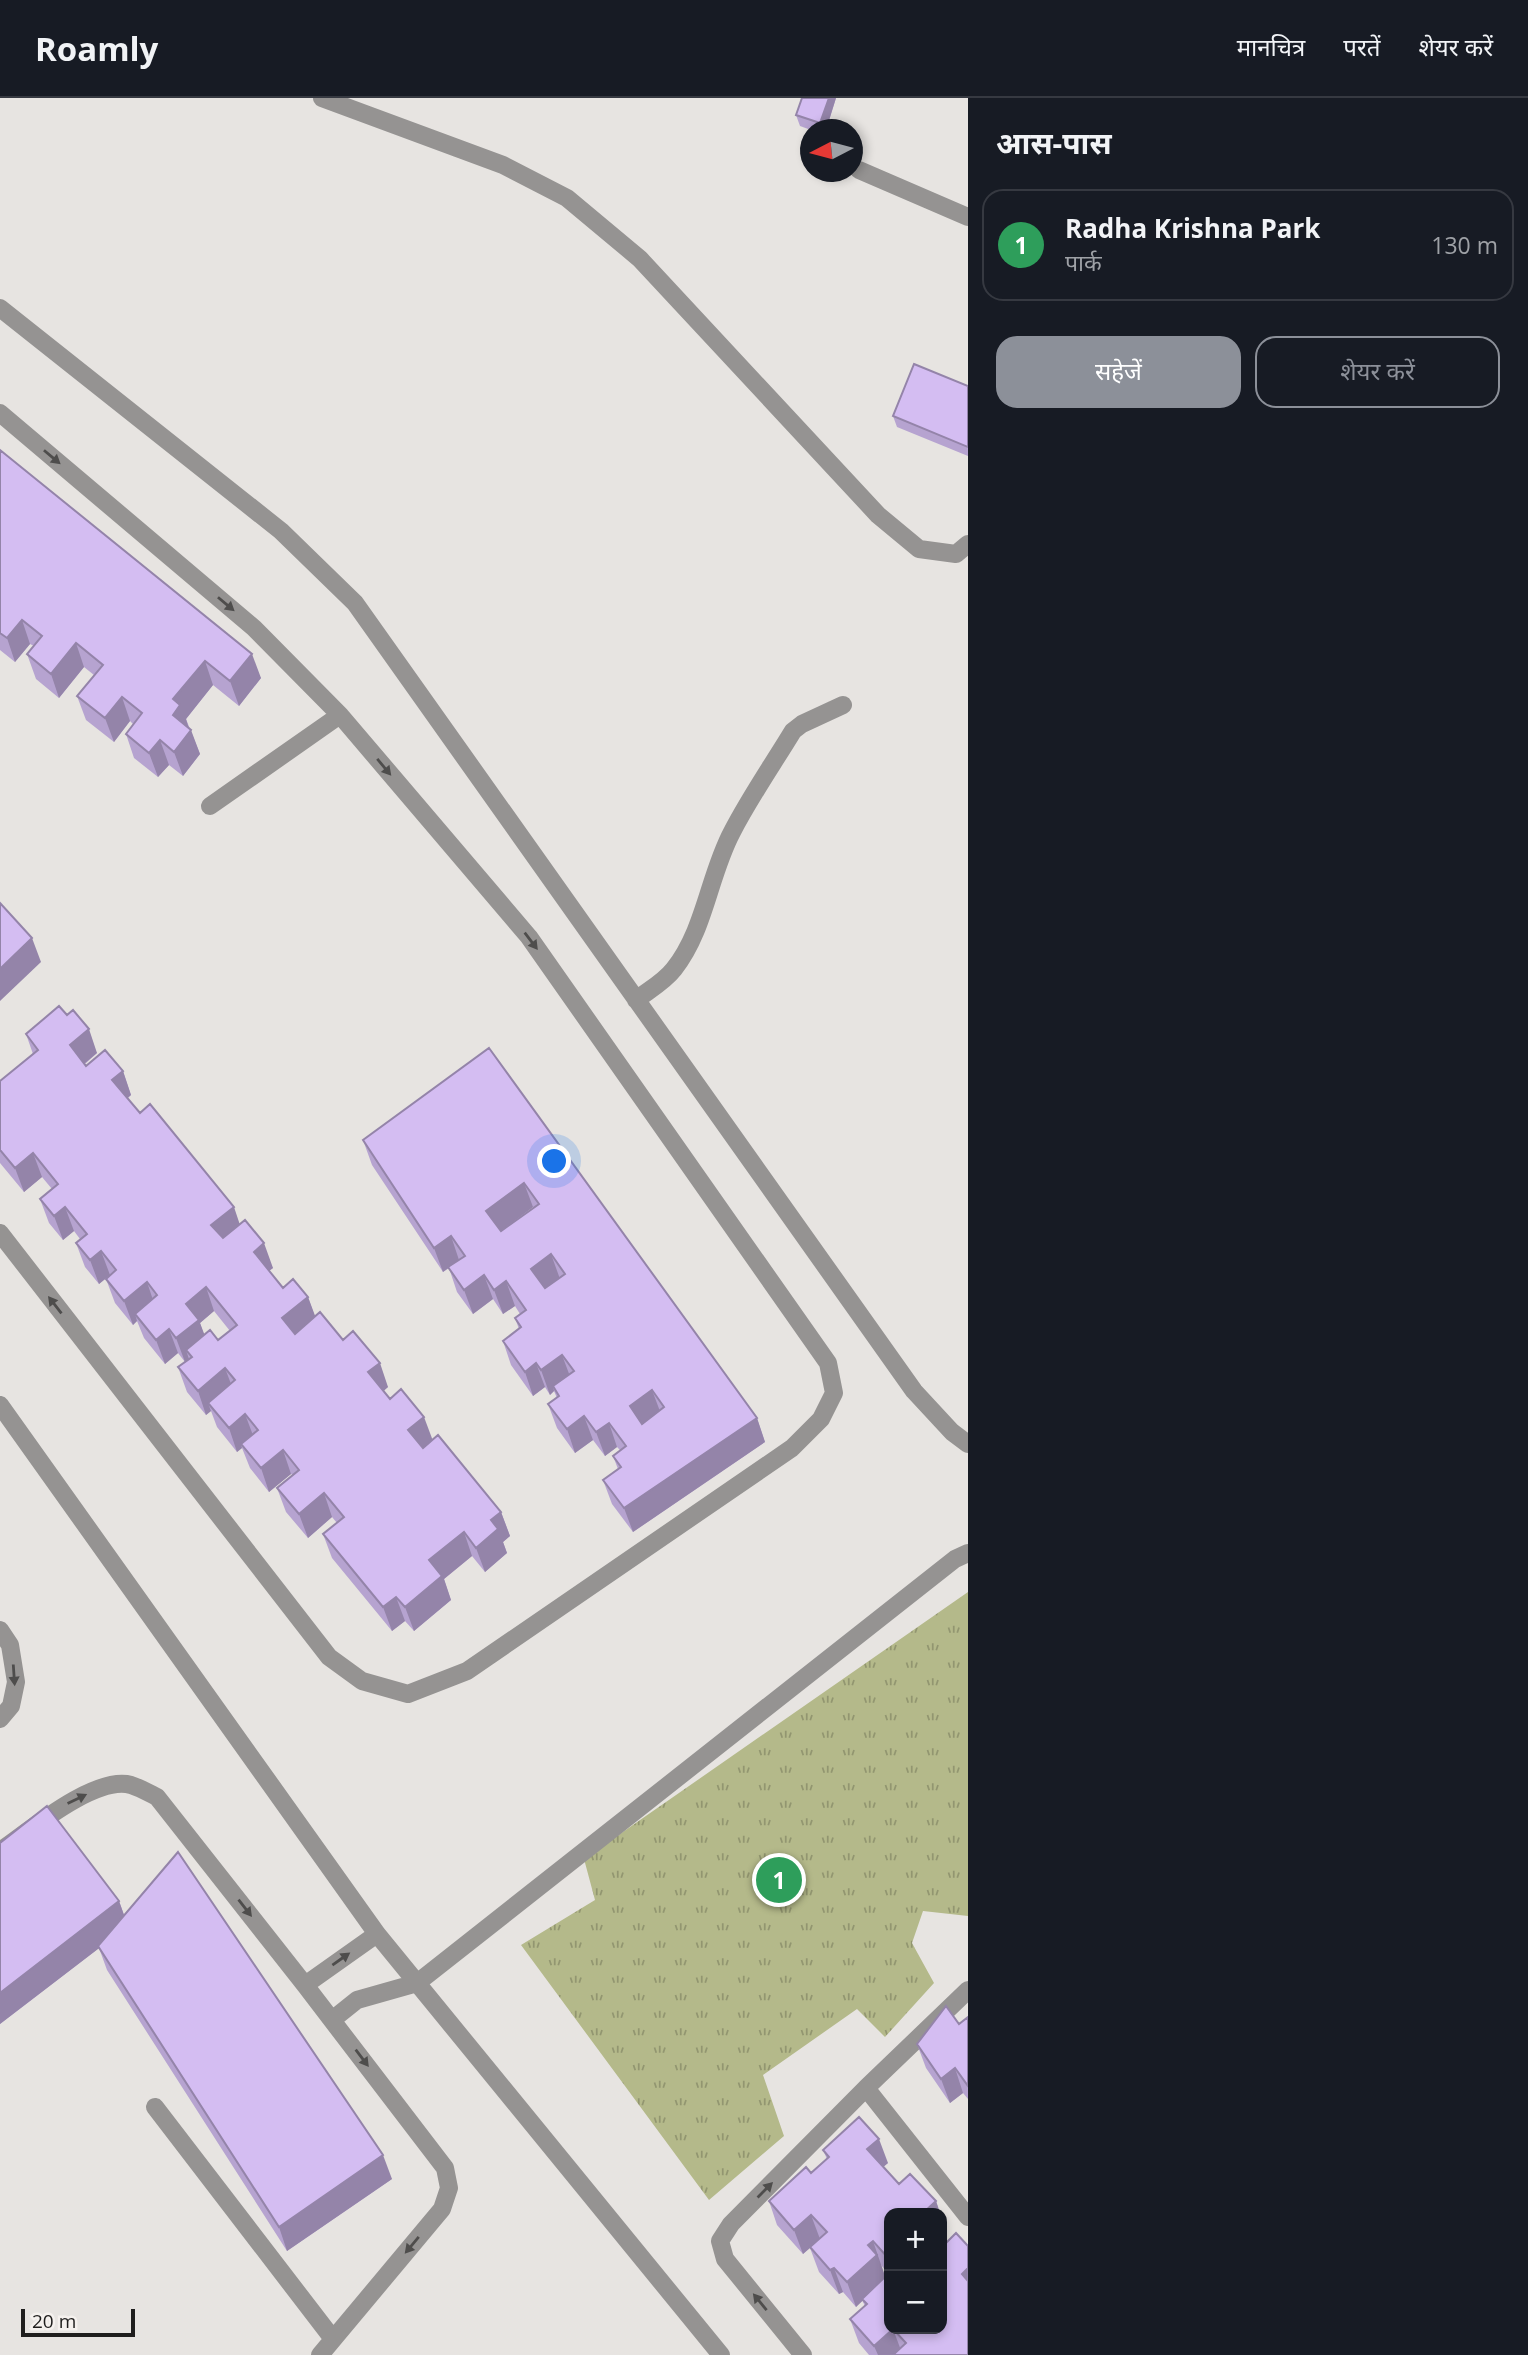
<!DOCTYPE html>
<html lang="hi">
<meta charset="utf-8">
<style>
body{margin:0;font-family:"Open Sans","Noto Sans Devanagari",sans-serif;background:#242831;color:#f1f3f6}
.controls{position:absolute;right:21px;bottom:21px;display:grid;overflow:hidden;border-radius:14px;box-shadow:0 4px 10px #0003}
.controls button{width:63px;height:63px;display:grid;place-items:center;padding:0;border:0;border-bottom:2px solid #363941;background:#171b24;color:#f1f3f6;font:35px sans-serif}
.compass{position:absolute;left:800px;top:21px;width:63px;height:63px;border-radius:50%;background:#171b24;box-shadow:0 4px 10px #0003;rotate:264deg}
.scale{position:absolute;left:21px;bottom:18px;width:114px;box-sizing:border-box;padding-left:7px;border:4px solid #1f1e1d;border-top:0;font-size:19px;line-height:24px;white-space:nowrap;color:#1f1e1d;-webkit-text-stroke:5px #f5f1ee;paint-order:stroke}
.you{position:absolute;left:555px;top:1064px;width:24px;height:24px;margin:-18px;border:5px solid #fff;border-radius:50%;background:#1a73e8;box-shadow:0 0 0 10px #1a73e833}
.badge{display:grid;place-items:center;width:46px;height:46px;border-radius:50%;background:#8c9099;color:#fff;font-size:23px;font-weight:700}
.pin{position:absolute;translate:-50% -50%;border:4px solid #fff;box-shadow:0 2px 7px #0006}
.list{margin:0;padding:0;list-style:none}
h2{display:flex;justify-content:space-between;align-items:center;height:91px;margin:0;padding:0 28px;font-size:30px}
h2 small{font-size:23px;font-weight:400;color:#9ea1a6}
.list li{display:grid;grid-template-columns:46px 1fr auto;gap:21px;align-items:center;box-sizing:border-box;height:112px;margin:0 14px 14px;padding:0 14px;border:2px solid #363941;border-radius:21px}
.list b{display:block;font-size:26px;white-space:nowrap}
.list p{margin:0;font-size:23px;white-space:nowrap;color:#9ea1a6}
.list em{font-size:23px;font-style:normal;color:#9ea1a6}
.actions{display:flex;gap:14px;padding:21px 28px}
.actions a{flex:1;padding:16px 0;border:2px solid #8c9099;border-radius:21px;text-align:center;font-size:24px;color:#8c9099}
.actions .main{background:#8c9099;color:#fff}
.map{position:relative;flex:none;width:968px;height:2257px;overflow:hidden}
header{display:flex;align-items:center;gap:42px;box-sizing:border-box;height:98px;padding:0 35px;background:#171b24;border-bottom:2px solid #363941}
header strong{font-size:33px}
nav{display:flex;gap:38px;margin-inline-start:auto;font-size:24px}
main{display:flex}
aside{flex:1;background:#171b24}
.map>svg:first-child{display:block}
.grass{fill:url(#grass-tufts)}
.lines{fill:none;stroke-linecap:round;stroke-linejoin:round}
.minor{stroke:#959392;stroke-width:18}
.wall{fill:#b6a3d0;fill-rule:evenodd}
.shaded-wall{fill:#9484a9}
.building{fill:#d4bdf2;stroke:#9484a9;stroke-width:2;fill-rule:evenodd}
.oneway{fill:#4e4d4c}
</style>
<header>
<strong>Roamly</strong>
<nav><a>मानचित्र</a><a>परतें</a><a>शेयर करें</a></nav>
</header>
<main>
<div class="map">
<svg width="968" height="2257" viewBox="0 0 968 2257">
<defs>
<pattern id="grass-tufts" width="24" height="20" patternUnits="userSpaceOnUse" patternTransform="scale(1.75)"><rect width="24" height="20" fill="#b4b98a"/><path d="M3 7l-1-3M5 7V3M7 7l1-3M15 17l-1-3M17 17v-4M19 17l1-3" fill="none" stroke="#929670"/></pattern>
</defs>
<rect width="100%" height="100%" fill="#e7e4e1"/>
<!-- grass -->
<path class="grass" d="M 968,1494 L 968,1818 L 923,1813 L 912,1845 L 934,1885 L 885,1939 L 857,1911 L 763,1977 L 784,2038 L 709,2102 L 521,1847 L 595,1802 L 584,1761 Z"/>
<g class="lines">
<!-- minor -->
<path class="minor" d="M 322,0 L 503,67 L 567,100 L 640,161 L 878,417 L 919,451 L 956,456 L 968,446
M 859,72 L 968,119
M 0,210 L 281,433 L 355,505 L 914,1293 L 952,1334 L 968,1346
M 0,315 L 254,530 L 340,617 L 529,839 L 828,1265 L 834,1295 L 821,1321 L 792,1350 L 467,1573 L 408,1596 L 362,1583 L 329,1559 L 0,1135
M 210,708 L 340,617
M 636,902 C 649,892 664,884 674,871 C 705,832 709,777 732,734 C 750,699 773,666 793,633 L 802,626 L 843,607
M 0,1307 L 377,1836 L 721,2257
M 0,1532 L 10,1547 L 16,1584 L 11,1608 L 0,1621
M 0,1753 C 29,1733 95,1677 131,1687 C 140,1690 149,1695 157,1699 L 305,1887 L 445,2070 L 449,2090 L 442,2111 L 320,2257
M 305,1887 L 377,1836
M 332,1922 L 357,1902 L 417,1885 L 955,1461 L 968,1455
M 866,1990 L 968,2119
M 155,2009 L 333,2241
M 803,2257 L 725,2161 L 720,2143 L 731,2126 L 866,1990 L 968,1892"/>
</g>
<!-- wall -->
<path class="wall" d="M 836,0 L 826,32 L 811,32 L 800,28 L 796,17 Z
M 968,288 L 968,358 L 897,329 L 893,318 Z
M 0,352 L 261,580 L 239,608 L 213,587 L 186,621 L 200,656 L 183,678 L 169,667 L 158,679 L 134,660 L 126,636 L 133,626 L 130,623 L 114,644 L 86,622 L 77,598 L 94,577 L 84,569 L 59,600 L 36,581 L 27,556 L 34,548 L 30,546 L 15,564 L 0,552 Z
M 67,917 L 97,955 L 85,966 L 86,968 L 123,973 L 131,997 L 127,1001 L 240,1126 L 273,1170 L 269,1173 L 283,1190 L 308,1199 L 315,1219 L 343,1242 L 388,1289 L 383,1293 L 390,1301 L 432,1342 L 501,1414 L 510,1438 L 503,1444 L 507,1455 L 485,1474 L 472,1458 L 444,1481 L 451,1502 L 414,1533 L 405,1523 L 392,1533 L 332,1460 L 323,1436 L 337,1425 L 332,1419 L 308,1440 L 286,1414 L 277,1390 L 293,1377 L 291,1376 L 269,1394 L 250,1370 L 242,1350 L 237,1354 L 217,1329 L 211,1313 L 206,1317 L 187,1294 L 178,1269 L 185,1264 L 178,1255 L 165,1266 L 144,1240 L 137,1223 L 133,1227 L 115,1205 L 106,1181 L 110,1177 L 99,1186 L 85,1169 L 76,1145 L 80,1141 L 74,1133 L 63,1142 L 49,1125 L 40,1101 L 52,1091 L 42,1079 L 24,1094 L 0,1065 L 0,983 L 33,956 L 26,936 ZM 214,1213 L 230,1233 L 218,1242 L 204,1237 L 200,1225 Z
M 489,950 L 757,1320 L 765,1344 L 633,1434 L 612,1406 L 603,1382 L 618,1371 L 613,1358 L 620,1352 L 617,1349 L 605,1358 L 593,1342 L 575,1355 L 557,1330 L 548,1306 L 557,1300 L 554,1293 L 550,1297 L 545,1289 L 533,1298 L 511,1267 L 503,1243 L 519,1231 L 515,1220 L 520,1216 L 515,1208 L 503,1216 L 493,1201 L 473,1216 L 457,1194 L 449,1170 L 443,1174 L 372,1067 L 363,1042 ZM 533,1109 L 533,1110 L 501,1133 Z
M 0,1745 L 119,1803 L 124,1817 L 392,2081 L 287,2153 L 107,1872 L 99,1850 L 0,1926 Z
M 968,1919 L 968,2001 L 963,1995 L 950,2005 L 926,1970 L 917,1946 L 959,1926 Z
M 823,2052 L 888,2065 L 883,2069 L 899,2086 L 936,2103 L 940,2115 L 889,2115 L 889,2176 L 881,2167 L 885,2179 L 889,2231 L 942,2231 L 968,2257 L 869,2257 L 859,2245 L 850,2221 L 865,2208 L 862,2202 L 856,2209 L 843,2194 L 839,2196 L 819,2174 L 810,2150 L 803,2156 L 777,2127 L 769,2103 L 811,2075 L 827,2061 Z"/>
<!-- shaded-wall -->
<path class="shaded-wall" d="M 829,0 L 836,0 L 826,32 L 823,32 L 820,25 Z
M 22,522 L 30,546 L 15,564 L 7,540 Z
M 76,545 L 84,569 L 59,600 L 51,576 Z
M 252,556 L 261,580 L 239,608 L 230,583 Z
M 205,563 L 213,587 L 186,621 L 189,631 L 173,617 L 173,601 Z
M 122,599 L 130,623 L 114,644 L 105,620 Z
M 191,632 L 200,656 L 183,678 L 174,654 Z
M 160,642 L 169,667 L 158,679 L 149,655 Z
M 32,840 L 41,864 L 0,903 L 0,871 Z
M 89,931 L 97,955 L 78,971 L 70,947 Z
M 123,973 L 131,997 L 120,1006 L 112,982 Z
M 33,1055 L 42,1079 L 24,1094 L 15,1070 Z
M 524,1085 L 533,1109 L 495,1137 L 486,1113 Z
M 65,1109 L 74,1133 L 63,1142 L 54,1118 Z
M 234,1109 L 242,1133 L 220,1151 L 211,1127 Z
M 451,1138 L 459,1162 L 443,1174 L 434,1150 Z
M 264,1145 L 273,1170 L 262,1178 L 254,1154 Z
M 101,1153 L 110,1177 L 99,1186 L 90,1162 Z
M 551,1156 L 560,1181 L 540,1195 L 531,1171 Z
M 484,1177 L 493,1201 L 473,1216 L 464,1192 Z
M 506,1183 L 515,1208 L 503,1216 L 494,1192 Z
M 147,1184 L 155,1208 L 135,1216 L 137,1223 L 133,1227 L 124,1203 Z
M 206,1189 L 214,1213 L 200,1225 L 208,1246 L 186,1252 L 189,1261 L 185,1264 L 176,1240 L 186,1206 Z
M 308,1199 L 317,1223 L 291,1244 L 282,1220 Z
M 169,1231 L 178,1255 L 165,1266 L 156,1242 Z
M 562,1257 L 571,1281 L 553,1288 L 554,1293 L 550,1297 L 541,1272 Z
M 380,1265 L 388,1289 L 377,1299 L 368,1274 Z
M 536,1265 L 545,1289 L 533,1298 L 525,1274 Z
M 225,1270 L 234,1294 L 208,1305 L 211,1313 L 206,1317 L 198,1293 Z
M 652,1292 L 661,1316 L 638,1332 L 630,1308 Z
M 245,1316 L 254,1340 L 241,1346 L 242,1350 L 237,1354 L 229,1330 Z
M 584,1318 L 593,1342 L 575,1355 L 567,1331 Z
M 424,1319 L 433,1343 L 416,1356 L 408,1332 Z
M 757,1320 L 765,1344 L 633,1434 L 624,1410 Z
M 609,1325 L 617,1349 L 605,1358 L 596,1334 Z
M 283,1352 L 291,1376 L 269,1394 L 261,1370 Z
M 324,1395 L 332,1419 L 308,1440 L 299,1416 Z
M 501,1414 L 510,1438 L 503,1444 L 507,1455 L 485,1474 L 476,1450 L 491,1422 Z
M 464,1434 L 472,1458 L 444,1481 L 451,1502 L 414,1533 L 405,1509 L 429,1462 Z
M 396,1499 L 405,1523 L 392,1533 L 383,1509 Z
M 119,1803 L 128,1828 L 0,1926 L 0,1895 Z
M 955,1970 L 963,1995 L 950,2005 L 941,1981 Z
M 879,2041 L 888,2065 L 876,2075 L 867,2051 Z
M 383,2057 L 392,2081 L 287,2153 L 279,2129 Z
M 936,2103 L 940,2115 L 923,2115 Z
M 811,2117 L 820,2141 L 803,2156 L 794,2132 Z
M 942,2120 L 945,2128 L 942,2130 Z
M 873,2143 L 886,2181 L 856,2209 L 847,2184 L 868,2147 Z
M 834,2170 L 843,2194 L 839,2196 L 830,2172 Z
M 968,2170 L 968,2193 L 962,2176 Z
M 893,2231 L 902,2255 L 900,2257 L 878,2257 L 874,2248 Z"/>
<!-- building -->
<path class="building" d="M 802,0 L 829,0 L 820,25 L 796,17 Z
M 914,266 L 968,288 L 968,349 L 893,318 Z
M 0,352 L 252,556 L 230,583 L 205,563 L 173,601 L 180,607 L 173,617 L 191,632 L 174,654 L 160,642 L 149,655 L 126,636 L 142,615 L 122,599 L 105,620 L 77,598 L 103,567 L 76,545 L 51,576 L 27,556 L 42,538 L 22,522 L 7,540 L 0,535 Z
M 0,805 L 32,840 L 0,871 Z
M 59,908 L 67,917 L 73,912 L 89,931 L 70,947 L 86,968 L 105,952 L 123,973 L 112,982 L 140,1015 L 150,1006 L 234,1109 L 211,1127 L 223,1140 L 245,1122 L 264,1145 L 254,1154 L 283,1190 L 293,1181 L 308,1199 L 282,1220 L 295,1236 L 320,1214 L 343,1242 L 353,1233 L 380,1265 L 368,1274 L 390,1301 L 401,1291 L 424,1319 L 408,1332 L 423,1350 L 438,1337 L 501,1414 L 491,1422 L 498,1431 L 476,1450 L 464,1434 L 429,1462 L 442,1478 L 405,1509 L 396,1499 L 383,1509 L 323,1436 L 344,1419 L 324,1395 L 299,1416 L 277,1390 L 299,1372 L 283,1352 L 261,1370 L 241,1346 L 258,1332 L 245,1316 L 229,1330 L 208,1305 L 235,1282 L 225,1270 L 198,1293 L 178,1269 L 192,1259 L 186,1252 L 210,1232 L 218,1242 L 237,1227 L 206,1189 L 186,1206 L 199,1222 L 176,1240 L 169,1231 L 156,1242 L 135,1216 L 157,1197 L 147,1184 L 124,1203 L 106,1181 L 116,1172 L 101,1153 L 90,1162 L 76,1145 L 87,1136 L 65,1109 L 54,1118 L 40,1101 L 58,1086 L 33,1055 L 15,1070 L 0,1052 L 0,983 L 38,952 L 26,936 Z
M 489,950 L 757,1320 L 624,1410 L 603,1382 L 621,1369 L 613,1358 L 626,1348 L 609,1325 L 596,1334 L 584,1318 L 567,1331 L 548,1306 L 559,1298 L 553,1288 L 574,1273 L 562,1257 L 541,1272 L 536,1265 L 525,1274 L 503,1243 L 521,1229 L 515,1220 L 526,1212 L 506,1183 L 494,1192 L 484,1177 L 464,1192 L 448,1169 L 465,1158 L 451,1138 L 434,1150 L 363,1042 ZM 524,1085 L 539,1106 L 501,1133 L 486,1113 ZM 551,1156 L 565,1176 L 545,1190 L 531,1171 ZM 652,1292 L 664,1309 L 642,1326 L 630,1308 Z
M 47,1708 L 119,1803 L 0,1895 L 0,1745 Z
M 178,1754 L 383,2057 L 279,2129 L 98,1848 Z
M 946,1908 L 959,1926 L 968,1919 L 968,1988 L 955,1970 L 941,1981 L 917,1946 Z
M 859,2019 L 879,2041 L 867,2051 L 899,2086 L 910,2076 L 936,2103 L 923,2115 L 889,2115 L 889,2161 L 873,2143 L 868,2147 L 877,2157 L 847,2184 L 834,2170 L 830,2172 L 810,2149 L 827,2134 L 811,2117 L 794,2132 L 769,2103 L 806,2069 L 811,2075 L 829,2059 L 823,2052 Z
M 956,2135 L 968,2148 L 968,2170 L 962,2176 L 968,2183 L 968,2257 L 893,2257 L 906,2245 L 893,2231 L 942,2231 L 942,2140 L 946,2145 Z
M 887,2177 L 889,2180 L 889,2231 L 893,2231 L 874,2248 L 850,2221 L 867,2206 L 862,2201 Z"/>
<!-- one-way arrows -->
<defs><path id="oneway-solid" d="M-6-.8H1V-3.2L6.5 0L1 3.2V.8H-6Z" transform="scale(1.75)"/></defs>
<g class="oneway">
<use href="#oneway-solid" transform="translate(52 359) rotate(40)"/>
<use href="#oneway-solid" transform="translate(226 506) rotate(40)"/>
<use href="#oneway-solid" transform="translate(384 669) rotate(50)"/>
<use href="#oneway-solid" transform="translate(531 843) rotate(53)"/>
<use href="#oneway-solid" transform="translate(55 1207) rotate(-128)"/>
<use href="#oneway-solid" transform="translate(14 1577) rotate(86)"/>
<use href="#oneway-solid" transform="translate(77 1701) rotate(-26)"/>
<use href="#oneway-solid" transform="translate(245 1810) rotate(52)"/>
<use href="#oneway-solid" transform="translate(341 1861) rotate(-35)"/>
<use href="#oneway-solid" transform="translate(362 1960) rotate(53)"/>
<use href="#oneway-solid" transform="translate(765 2092) rotate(-45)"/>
<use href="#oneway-solid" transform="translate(412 2147) rotate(130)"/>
<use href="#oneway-solid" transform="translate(760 2204) rotate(-129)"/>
</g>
</svg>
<div class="controls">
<button>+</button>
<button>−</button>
</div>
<svg class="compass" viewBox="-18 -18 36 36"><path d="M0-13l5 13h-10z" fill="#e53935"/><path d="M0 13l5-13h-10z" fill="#9ea1a6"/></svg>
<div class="scale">20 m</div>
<div class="you"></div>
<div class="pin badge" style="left:779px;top:1782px;background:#2e9e5b">1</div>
</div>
<aside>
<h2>आस-पास<small></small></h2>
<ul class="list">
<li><span class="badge" style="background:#2e9e5b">1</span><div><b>Radha Krishna Park</b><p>पार्क</p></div><em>130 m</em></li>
</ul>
<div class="actions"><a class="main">सहेजें</a><a>शेयर करें</a></div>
</aside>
</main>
